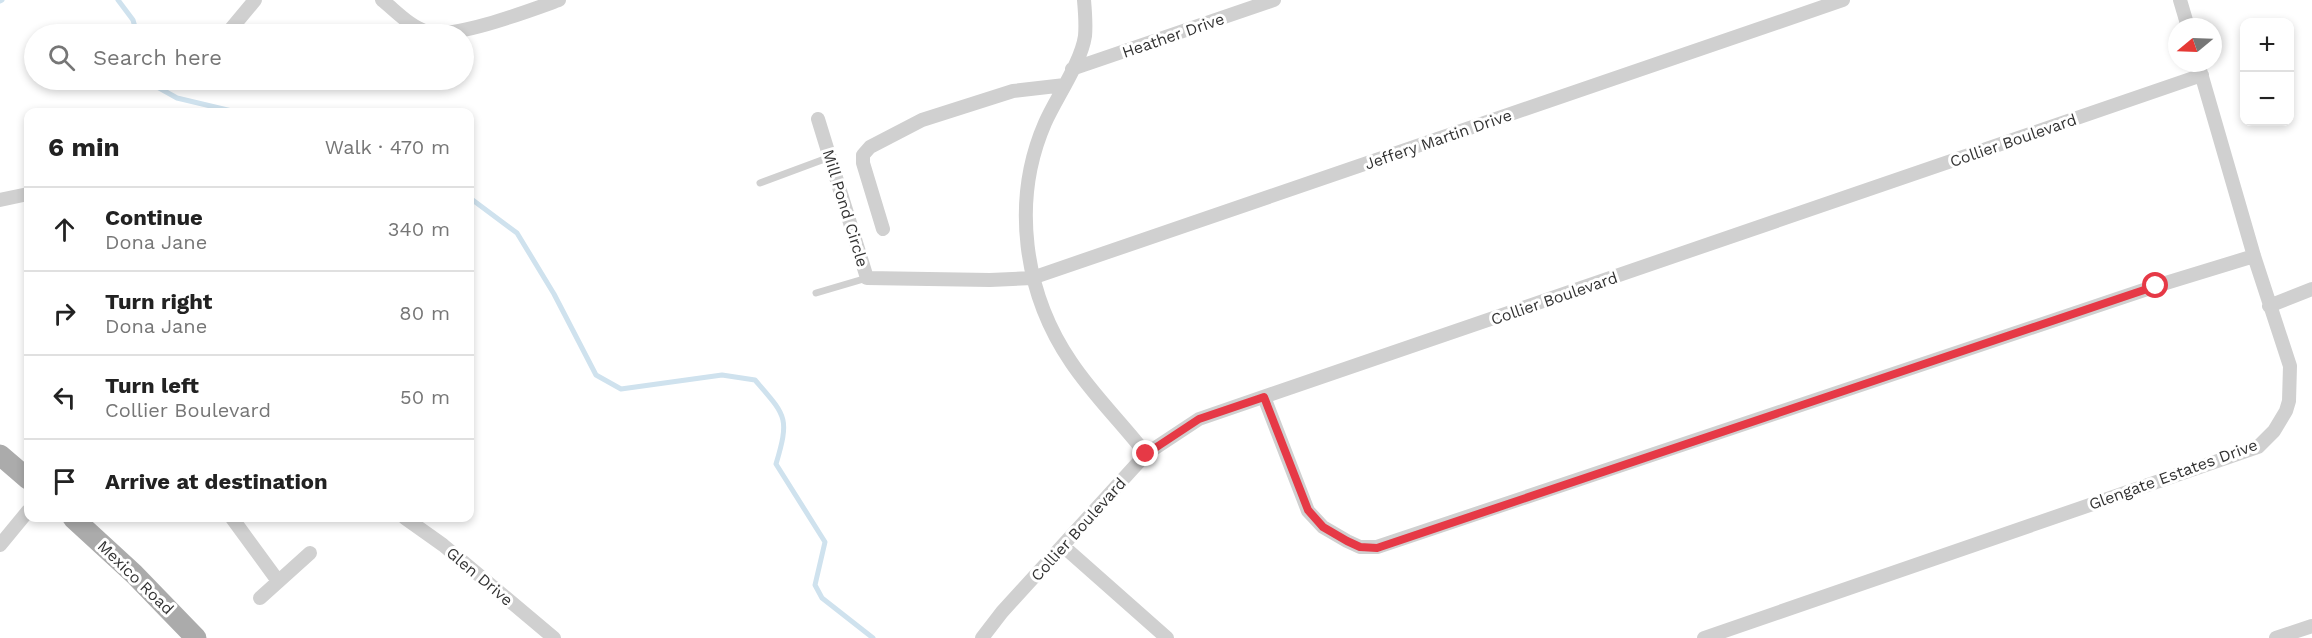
<!DOCTYPE html>
<meta charset="utf-8">
<style>
body{margin:0;font-family:"Work Sans",sans-serif;background:#f2f2f2;color:#222}
.controls{position:absolute;right:18px;top:18px;display:grid;overflow:hidden;border-radius:12px;box-shadow:0 3px 9px #0003}
.controls button{width:54px;height:54px;display:grid;place-items:center;padding:0;border:0;border-bottom:2px solid #e0e0e0;background:#fff;color:#222;font:30px sans-serif}
.compass{position:absolute;left:2168px;top:18px;width:54px;height:54px;border-radius:50%;background:#fff;box-shadow:0 3px 9px #0003;rotate:251deg}
.stop{position:absolute;width:18px;height:18px;margin:-14px;border:4px solid #e63946;border-radius:50%;background:#fff}
.stop.end{background:#e63946;border-color:#fff;box-shadow:0 2px 6px #0008}
.list{margin:0;padding:0;list-style:none}
h2{display:flex;justify-content:space-between;align-items:center;height:78px;margin:0;padding:0 24px;font-size:26px}
h2 small{font-size:20px;font-weight:400;color:#767676}
.list li{display:grid;grid-template-columns:39px 1fr auto;gap:18px;align-items:center;box-sizing:border-box;height:84px;padding:0 24px;border-top:2px solid #e0e0e0}
.list b{display:block;font-size:22px;white-space:nowrap}
.list p{margin:0;font-size:20px;white-space:nowrap;color:#767676}
.list em{font-size:20px;font-style:normal;color:#767676}
.icon{flex:none;width:33px;height:33px;fill:none;stroke:currentColor;stroke-width:2;stroke-linecap:round;stroke-linejoin:round}
.map{position:relative;flex:none;width:2312px;height:638px;overflow:hidden}
.search{position:absolute;background:#fff;box-shadow:0 3px 9px #0003;left:24px;top:24px;width:450px;height:66px;display:flex;align-items:center;gap:15px;box-sizing:border-box;padding:0 21px;border-radius:33px;color:#767676;font-size:22px}
.panel{position:absolute;background:#fff;box-shadow:0 3px 9px #0003;left:24px;top:108px;width:450px;height:414px;border-radius:12px}
.map>svg:first-child{display:block}
.lines{fill:none;stroke-linecap:round;stroke-linejoin:round}
.stream{stroke:#cfe2ee;stroke-width:5}
.lane{stroke:#d0d0d0;stroke-width:7}
.street{stroke:#d0d0d0;stroke-width:14}
.primary{stroke:#ababab;stroke-width:21}
.route{stroke:#e63946;stroke-width:8}
.labels{text-anchor:middle;stroke-width:6;stroke-linejoin:round;paint-order:stroke}
.street-label{font-size:16px;fill:#333;stroke:#fff}
</style>
<div class="map">
<svg width="2312" height="638" viewBox="0 0 2312 638">
<rect width="100%" height="100%" fill="#fff"/>
<g class="lines">
<!-- stream -->
<path class="stream" d="M 118,0 L 133,20 L 137,34
M 0,1 L 2,0
M 150,80 L 152,84 L 177,98 L 236,112
M 470,198 L 517,233 L 554,294 L 596,375 L 621,389 L 722,375 L 755,380 C 786,416 790,417 776,464 L 825,542 L 815,585 L 822,598 L 873,638"/>
<!-- lane -->
<path class="lane" d="M 760,183 L 830,157
M 816,293 L 867,278"/>
<!-- street -->
<path class="street" d="M 382,0 C 396,11 410,27 428,32 C 455,39 531,10 559,0
M 1084,0 C 1085,11 1086,25 1085,36 C 1081,63 1056,98 1045,123 C 1011,201 1024,293 1071,362 C 1093,395 1122,423 1146,454
M 2180,0 L 2188,27
M 230,30 L 255,0
M 1072,69 L 1274,0
M 818,119 L 867,278 L 990,280 L 1032,278 L 1843,0
M 0,200 L 28,194
M 883,229 L 863,163 L 863,155 L 870,147 L 922,120 L 1013,91 L 1065,85
M 2269,306 L 2312,289
M 1264,397 L 1308,511 L 1323,527 L 1347,541 L 1360,547 L 1377,547 L 2156,286 L 2254,256
M 232,518 L 278,581
M 405,518 L 443,545 L 554,638
M 0,545 L 28,511
M 1063,546 L 1167,638
M 260,598 L 310,553
M 982,638 L 1002,612 L 1146,454 L 1199,419 L 2202,75
M 1704,638 L 2258,447 L 2274,431 L 2286,411 L 2289,401 L 2290,366 L 2254,256 L 2198,63
M 2276,638 L 2312,626"/>
<!-- primary -->
<path class="primary" d="M 0,455 L 28,479
M 73,518 L 134,574 L 196,638"/>
</g>
<g class="lines">
<!-- route -->
<path class="route" d="M 1146,454 L 1199,419 L 1264,397 L 1308,510 L 1323,527 L 1347,541 L 1360,547 L 1377,548 L 2156,286"/>
</g>
<g class="labels">
<!-- street labels -->
<g class="street-label">
<text transform="translate(1173 35) rotate(-19)" y="6">Heather Drive</text>
<text transform="translate(1438 139) rotate(-19)" y="6">Jeffery Martin Drive</text>
<text transform="translate(2013 140) rotate(-19)" y="6">Collier Boulevard</text>
<text transform="translate(846 208) rotate(73)" y="6">Mill Pond Circle</text>
<text transform="translate(1554 298) rotate(-19)" y="6">Collier Boulevard</text>
<text transform="translate(2173 474) rotate(-20)" y="6">Glengate Estates Drive</text>
<text transform="translate(1078 529) rotate(-48)" y="6">Collier Boulevard</text>
<text transform="translate(480 576) rotate(40)" y="6">Glen Drive</text>
<text transform="translate(136 577) rotate(44)" y="6">Mexico Road</text>
</g>
</g>
</svg>
<div class="controls">
<button>+</button>
<button>−</button>
</div>
<svg class="compass" viewBox="-18 -18 36 36"><path d="M0-13l5 13h-10z" fill="#e53935"/><path d="M0 13l5-13h-10z" fill="#767676"/></svg>
<div class="stop" style="left:2156px;top:286px"></div>
<div class="stop end" style="left:1146px;top:454px"></div>
<div class="search"><svg class="icon" aria-label="search" viewBox="0 0 24 24"><circle cx="10" cy="10" r="6"/><path d="M15 15l6 6"/></svg>Search here</div>
<section class="panel">
<h2>6 min<small>Walk · 470 m</small></h2>
<ul class="list">
<li><svg class="icon" aria-label="ahead" viewBox="0 0 24 24"><path d="M12 20V5M6 11l6-6 6 6"/></svg><div><b>Continue</b><p>Dona Jane</p></div><em>340 m</em></li>
<li><svg class="icon" aria-label="right" viewBox="0 0 24 24"><path d="M7 20v-9h11M14 6l5 5-5 5"/></svg><div><b>Turn right</b><p>Dona Jane</p></div><em>80 m</em></li>
<li><svg class="icon" aria-label="left" viewBox="0 0 24 24"><path d="M17 20v-9H6M10 6l-5 5 5 5"/></svg><div><b>Turn left</b><p>Collier Boulevard</p></div><em>50 m</em></li>
<li><svg class="icon" aria-label="arrive" viewBox="0 0 24 24"><path d="M6 21V4h12l-3 4 3 4H6"/></svg><div><b>Arrive at destination</b></div></li>
</ul>
</section>
</div>
